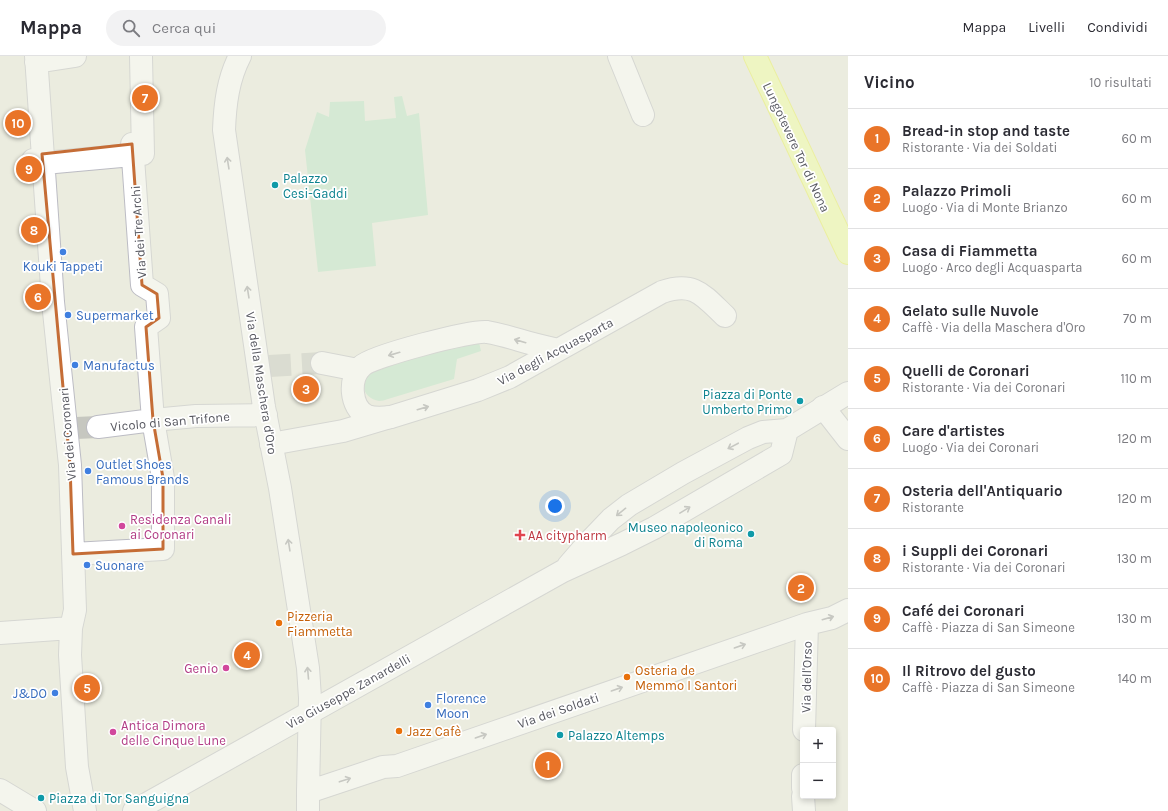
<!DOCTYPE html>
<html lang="it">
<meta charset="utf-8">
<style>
body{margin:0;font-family:Karla,sans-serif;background:#f2f2f3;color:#2b2b33}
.controls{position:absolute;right:12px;bottom:12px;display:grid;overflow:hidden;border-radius:4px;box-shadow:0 2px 6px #0003}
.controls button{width:36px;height:36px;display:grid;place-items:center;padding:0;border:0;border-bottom:1px solid #e1e1e2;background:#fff;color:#2b2b33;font:20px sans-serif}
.you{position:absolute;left:555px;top:450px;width:14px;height:14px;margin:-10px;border:3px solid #fff;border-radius:50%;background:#1a73e8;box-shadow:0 0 0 6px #1a73e833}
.badge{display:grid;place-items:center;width:26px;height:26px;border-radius:50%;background:#e97428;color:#fff;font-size:13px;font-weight:700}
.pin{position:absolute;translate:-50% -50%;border:2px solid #fff;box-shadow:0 1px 4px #0006}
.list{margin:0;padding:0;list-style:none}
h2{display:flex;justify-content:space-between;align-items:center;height:52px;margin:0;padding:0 16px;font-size:17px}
h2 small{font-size:13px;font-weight:400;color:#7c7c81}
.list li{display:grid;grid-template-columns:26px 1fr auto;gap:12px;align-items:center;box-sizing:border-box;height:60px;padding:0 16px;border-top:1px solid #e1e1e2}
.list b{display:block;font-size:15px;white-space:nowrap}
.list p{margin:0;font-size:13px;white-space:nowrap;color:#7c7c81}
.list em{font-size:13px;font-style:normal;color:#7c7c81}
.icon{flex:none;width:22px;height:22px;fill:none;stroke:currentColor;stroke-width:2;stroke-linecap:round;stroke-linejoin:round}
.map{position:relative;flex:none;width:848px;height:755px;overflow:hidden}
header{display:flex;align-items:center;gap:24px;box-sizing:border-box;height:56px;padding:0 20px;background:#fff;border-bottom:1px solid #e1e1e2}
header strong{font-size:19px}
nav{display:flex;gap:22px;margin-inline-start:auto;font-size:14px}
.search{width:280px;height:36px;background:#f2f2f3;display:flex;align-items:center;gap:10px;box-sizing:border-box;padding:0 14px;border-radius:22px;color:#7c7c81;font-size:15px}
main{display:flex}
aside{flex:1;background:#fff}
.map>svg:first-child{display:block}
.green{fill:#bbe4c8}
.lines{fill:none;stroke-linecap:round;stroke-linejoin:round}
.pedestrian-tunnel{stroke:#c6c7c0;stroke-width:22;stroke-dasharray:22 11;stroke-linecap:butt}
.pedestrian-casing{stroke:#bcbcc4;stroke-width:24}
.minor-casing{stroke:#bcbcc4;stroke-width:24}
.tertiary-casing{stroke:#bcbcc4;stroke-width:24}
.primary-casing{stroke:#ecf153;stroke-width:24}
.pedestrian{stroke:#fff;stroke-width:22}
.minor{stroke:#fff;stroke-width:22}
.tertiary{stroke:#fff;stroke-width:22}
.primary{stroke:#f1ffa1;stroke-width:22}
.oneway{stroke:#9b9ba0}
.marked{fill:none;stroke:#c56d36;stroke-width:3;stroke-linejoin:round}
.culture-dot{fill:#0f9aa8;stroke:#fff;stroke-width:1.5}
.shop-dot{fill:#3f7fe0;stroke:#fff;stroke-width:1.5}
.hotel-dot{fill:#d1479c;stroke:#fff;stroke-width:1.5}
.health-dot{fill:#e0444e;stroke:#fff;stroke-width:1.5}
.food-dot{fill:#e8710a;stroke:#fff;stroke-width:1.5}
.labels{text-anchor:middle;stroke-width:3.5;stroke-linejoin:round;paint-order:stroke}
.street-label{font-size:13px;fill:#585961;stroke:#fff}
.culture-label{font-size:13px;fill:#0d838f;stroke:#fff;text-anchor:start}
.shop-label{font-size:13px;fill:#366cbe;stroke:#fff;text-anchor:start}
.hotel-label{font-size:13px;fill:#b23c85;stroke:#fff;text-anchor:start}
.health-label{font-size:13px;fill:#be3a42;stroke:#fff;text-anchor:start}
.food-label{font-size:13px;fill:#c56008;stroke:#fff;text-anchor:start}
</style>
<header>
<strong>Mappa</strong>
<div class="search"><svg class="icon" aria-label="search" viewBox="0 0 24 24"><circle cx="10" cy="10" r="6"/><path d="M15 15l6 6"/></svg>Cerca qui</div>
<nav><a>Mappa</a><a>Livelli</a><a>Condividi</a></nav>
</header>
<main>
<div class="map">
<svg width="848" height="755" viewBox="0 0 848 755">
<rect width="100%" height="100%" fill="#ebecdf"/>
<!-- green -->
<path class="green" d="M 402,40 L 407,60 L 419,57 L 428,159 L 372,167 L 376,210 L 318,216 L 305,94 L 317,56 L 329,61 L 330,46 L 364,45 L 365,65 L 396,62 L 394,41 Z
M 478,282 L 481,295 L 457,303 L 454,323 L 388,343 C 385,344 382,345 379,345 C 369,344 360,334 365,324 C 366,320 370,317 373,314 Z"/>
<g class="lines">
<!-- pedestrian-tunnel -->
<path class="pedestrian-tunnel" d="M 269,310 L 322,307
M 76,372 L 98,371"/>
<!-- pedestrian casing -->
<g class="pedestrian-casing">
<path id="pedestrian" d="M 36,0 L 53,246 L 70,409 L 75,554 L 71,572 L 70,599 L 77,711 L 85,755
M 36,6 L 75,0
M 33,104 L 33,108 L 143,98 L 141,0
M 322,307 L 358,314
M 98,371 L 153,364
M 271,388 L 343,375 L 390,361
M 73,498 L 163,493 L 163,422 L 153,364 L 146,271 L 159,262 L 157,238 L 142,229 L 132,88
M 0,577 L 71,572
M 308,736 L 308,755"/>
</g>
<!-- minor casing -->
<g class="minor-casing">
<path id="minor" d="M 240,0 C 228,23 225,48 224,74 L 264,351 L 280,432 L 308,612 L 310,642 L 308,736 L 383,711 L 397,710 L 807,568 L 832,562 L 848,554
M 619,0 L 643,59
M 558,294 C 545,291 532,288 519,284 C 509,281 498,278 487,276 C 472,274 372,300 362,310 C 348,321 350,352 367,360 C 375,363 383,362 391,361 L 478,334 L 510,321 L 662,236 C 694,225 703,239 725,260
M 823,351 L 848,383
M 153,364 L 196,360 L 266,359
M 804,674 L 807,568
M 803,719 L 803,732
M 0,734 L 35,755
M 803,740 L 804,755"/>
</g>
<!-- tertiary casing -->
<g class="tertiary-casing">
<path id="tertiary" d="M 568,510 L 588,487 L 611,463 L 629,449 L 683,417 L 748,382 L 763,376 L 787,374 L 848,337
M 134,755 L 563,515 L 622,488 L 654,472 L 781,398 L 787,374"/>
</g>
<!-- primary casing -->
<g class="primary-casing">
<path id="primary" d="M 755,0 L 848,197"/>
</g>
<!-- pedestrian -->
<use href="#pedestrian" class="pedestrian"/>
<!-- minor -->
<use href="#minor" class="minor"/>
<!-- tertiary -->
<use href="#tertiary" class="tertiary"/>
<!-- primary -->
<use href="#primary" class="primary"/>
</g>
<!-- one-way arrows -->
<defs><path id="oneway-shaft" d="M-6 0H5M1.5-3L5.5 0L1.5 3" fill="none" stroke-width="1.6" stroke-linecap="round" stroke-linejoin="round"/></defs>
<g class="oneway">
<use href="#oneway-shaft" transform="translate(228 107) rotate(-99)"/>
<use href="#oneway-shaft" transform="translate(248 236) rotate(-99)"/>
<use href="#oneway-shaft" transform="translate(520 285) rotate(-164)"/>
<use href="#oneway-shaft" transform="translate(394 298) rotate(164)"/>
<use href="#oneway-shaft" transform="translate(423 352) rotate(-16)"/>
<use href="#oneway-shaft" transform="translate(733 390) rotate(152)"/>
<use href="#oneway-shaft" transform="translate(685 454) rotate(-31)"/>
<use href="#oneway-shaft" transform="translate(621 456) rotate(141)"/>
<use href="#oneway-shaft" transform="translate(289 489) rotate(-99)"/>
<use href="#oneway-shaft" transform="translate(828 562) rotate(-16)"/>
<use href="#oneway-shaft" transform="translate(740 590) rotate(-19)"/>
<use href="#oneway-shaft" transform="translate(308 617) rotate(-95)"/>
<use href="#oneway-shaft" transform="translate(617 633) rotate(-19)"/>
<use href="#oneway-shaft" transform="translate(481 680) rotate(-19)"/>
<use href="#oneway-shaft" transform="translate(345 724) rotate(-18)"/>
</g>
<!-- marked area -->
<path d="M0 0H848V755H0ZM 132,88 L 142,229 L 157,238 L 159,262 L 146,271 L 153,364 L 163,422 L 163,493 L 73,498 L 70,409 L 42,98 Z" fill="#ebecdf" fill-opacity=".55" fill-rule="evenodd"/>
<path class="marked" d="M 132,88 L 142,229 L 157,238 L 159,262 L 146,271 L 153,364 L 163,422 L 163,493 L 73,498 L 70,409 L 42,98 Z"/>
<!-- markers -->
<g class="culture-dot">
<circle cx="275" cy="129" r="4"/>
<circle cx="800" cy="345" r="4"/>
<circle cx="751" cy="478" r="4"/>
<circle cx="560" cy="679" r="4"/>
<circle cx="41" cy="742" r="4"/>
</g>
<g class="shop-dot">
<circle cx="63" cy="196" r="4"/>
<circle cx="68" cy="259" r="4"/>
<circle cx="75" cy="309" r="4"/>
<circle cx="88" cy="415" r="4"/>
<circle cx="87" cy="509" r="4"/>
<circle cx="55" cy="637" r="4"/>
<circle cx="428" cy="649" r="4"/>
</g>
<g class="hotel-dot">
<circle cx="122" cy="470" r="4"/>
<circle cx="226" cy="612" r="4"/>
<circle cx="113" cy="676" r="4"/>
</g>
<path class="health-dot" d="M518 473h4v4h4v4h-4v4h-4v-4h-4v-4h4z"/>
<g class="food-dot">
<circle cx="279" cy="567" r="4"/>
<circle cx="627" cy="621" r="4"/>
<circle cx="399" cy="675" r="4"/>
</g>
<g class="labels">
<!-- street labels -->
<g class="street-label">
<text transform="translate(797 91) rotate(65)" y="5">Lungotevere Tor di Nona</text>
<text transform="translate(138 176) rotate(-94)" y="5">Via dei Tre Archi</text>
<text transform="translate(555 295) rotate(-28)" y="5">Via degli Acquasparta</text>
<text transform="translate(262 327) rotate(81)" y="5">Via della Maschera d'Oro</text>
<text transform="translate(170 365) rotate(-5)" y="5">Vicolo di San Trifone</text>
<text transform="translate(67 378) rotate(-95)" y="5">Via dei Coronari</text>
<text transform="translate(806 621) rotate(-89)" y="5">Via dell'Orso</text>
<text transform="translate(348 635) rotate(-29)" y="5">Via Giuseppe Zanardelli</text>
<text transform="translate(558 654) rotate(-19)" y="5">Via dei Soldati</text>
</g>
<!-- culture labels -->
<g class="culture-label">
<text x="283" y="127">Palazzo<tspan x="283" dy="15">Cesi-Gaddi</tspan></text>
<text x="792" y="343" text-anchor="end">Piazza di Ponte<tspan x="792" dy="15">Umberto Primo</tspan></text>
<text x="743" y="476" text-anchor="end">Museo napoleonico<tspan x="743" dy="15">di Roma</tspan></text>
<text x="568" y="684">Palazzo Altemps</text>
<text x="49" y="747">Piazza di Tor Sanguigna</text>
</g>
<!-- shop labels -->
<g class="shop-label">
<text x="63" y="215" text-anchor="middle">Kouki Tappeti</text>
<text x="76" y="264">Supermarket</text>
<text x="83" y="314">Manufactus</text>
<text x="96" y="413">Outlet Shoes<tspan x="96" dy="15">Famous Brands</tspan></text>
<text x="95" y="514">Suonare</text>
<text x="47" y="642" text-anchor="end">J&amp;DO</text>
<text x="436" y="647">Florence<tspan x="436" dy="15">Moon</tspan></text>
</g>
<!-- hotel labels -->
<g class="hotel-label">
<text x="130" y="468">Residenza Canali<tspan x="130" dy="15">ai Coronari</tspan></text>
<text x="218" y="617" text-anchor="end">Genio</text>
<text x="121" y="674">Antica Dimora<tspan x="121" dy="15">delle Cinque Lune</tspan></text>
</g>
<!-- health labels -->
<g class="health-label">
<text x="528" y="484">AA citypharm</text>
</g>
<!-- food labels -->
<g class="food-label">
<text x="287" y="565">Pizzeria<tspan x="287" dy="15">Fiammetta</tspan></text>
<text x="635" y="619">Osteria de<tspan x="635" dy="15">Memmo I Santori</tspan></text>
<text x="407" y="680">Jazz Cafè</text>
</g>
</g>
</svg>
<div class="controls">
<button>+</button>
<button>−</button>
</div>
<div class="you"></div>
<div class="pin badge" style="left:548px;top:709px">1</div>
<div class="pin badge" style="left:801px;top:532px">2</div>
<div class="pin badge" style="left:306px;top:333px">3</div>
<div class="pin badge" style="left:247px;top:599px">4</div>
<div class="pin badge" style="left:87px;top:632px">5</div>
<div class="pin badge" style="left:38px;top:241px">6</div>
<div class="pin badge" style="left:145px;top:42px">7</div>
<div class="pin badge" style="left:34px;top:174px">8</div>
<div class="pin badge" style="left:29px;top:113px">9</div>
<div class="pin badge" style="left:18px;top:67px">10</div>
</div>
<aside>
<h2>Vicino<small>10 risultati</small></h2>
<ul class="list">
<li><span class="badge">1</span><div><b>Bread-in stop and taste</b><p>Ristorante · Via dei Soldati</p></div><em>60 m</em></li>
<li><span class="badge">2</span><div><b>Palazzo Primoli</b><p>Luogo · Via di Monte Brianzo</p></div><em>60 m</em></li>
<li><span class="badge">3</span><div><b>Casa di Fiammetta</b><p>Luogo · Arco degli Acquasparta</p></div><em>60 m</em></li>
<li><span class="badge">4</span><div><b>Gelato sulle Nuvole</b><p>Caffè · Via della Maschera d'Oro</p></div><em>70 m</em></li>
<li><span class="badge">5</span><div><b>Quelli de Coronari</b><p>Ristorante · Via dei Coronari</p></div><em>110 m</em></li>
<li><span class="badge">6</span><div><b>Care d'artistes</b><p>Luogo · Via dei Coronari</p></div><em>120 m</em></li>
<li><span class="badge">7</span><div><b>Osteria dell'Antiquario</b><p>Ristorante</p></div><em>120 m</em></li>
<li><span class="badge">8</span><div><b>i Suppli dei Coronari</b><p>Ristorante · Via dei Coronari</p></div><em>130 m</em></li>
<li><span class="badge">9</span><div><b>Café dei Coronari</b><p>Caffè · Piazza di San Simeone</p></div><em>130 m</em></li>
<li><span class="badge">10</span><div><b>Il Ritrovo del gusto</b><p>Caffè · Piazza di San Simeone</p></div><em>140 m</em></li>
</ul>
</aside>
</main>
